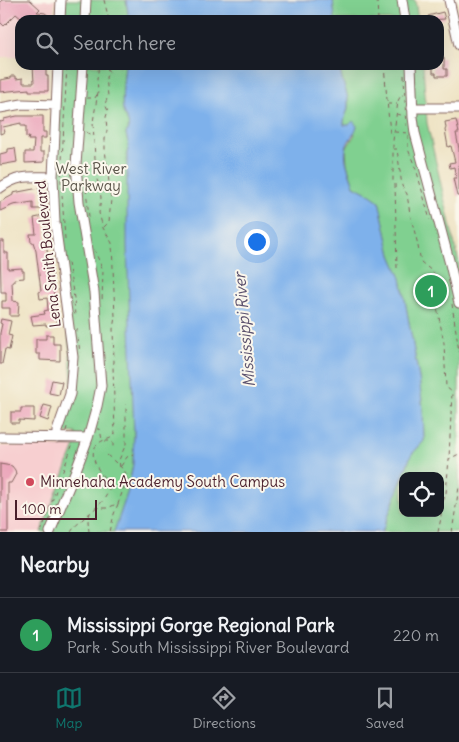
<!DOCTYPE html>
<meta charset="utf-8">
<style>
body{margin:0;font-family:Delius,sans-serif;background:#242831;color:#f1f3f6}
.controls{position:absolute;right:15px;bottom:15px;display:grid;overflow:hidden;border-radius:10px;box-shadow:0 5px 20px #0002}
.controls button{width:45px;height:45px;display:grid;place-items:center;padding:0;border:0;border-bottom:1px solid #363941;background:#171b24;color:#f1f3f6;font:25px sans-serif}
.scale{position:absolute;left:15px;bottom:12px;width:82px;box-sizing:border-box;padding-left:5px;border:2px solid #4a1f2b;border-top:0;font-size:14px;line-height:18px;white-space:nowrap;color:#4a1f2b;-webkit-text-stroke:4px #fbf7ec;paint-order:stroke}
.you{position:absolute;left:256px;top:241px;width:18px;height:18px;margin:-12px;border:4px solid #fff;border-radius:50%;background:#1a73e8;box-shadow:0 0 0 8px #1a73e833}
.badge{display:grid;place-items:center;width:32px;height:32px;border-radius:50%;background:#0f766e;color:#fff;font-size:16px;font-weight:700}
.pin{position:absolute;translate:-50% -50%;border:2px solid #fff;box-shadow:0 1px 5px #0006}
.list{margin:0;padding:0;list-style:none}
h2{display:flex;justify-content:space-between;align-items:center;height:65px;margin:0;padding:0 20px;font-size:21px}
h2 small{font-size:16px;font-weight:400;color:#9ea1a6}
.list li{display:grid;grid-template-columns:32px 1fr auto;gap:15px;align-items:center;box-sizing:border-box;height:75px;padding:0 20px;border-top:1px solid #363941}
.list b{display:block;font-size:19px;white-space:nowrap}
.list p{margin:0;font-size:16px;white-space:nowrap;color:#9ea1a6}
.list em{font-size:16px;font-style:normal;color:#9ea1a6}
.icon{flex:none;width:28px;height:28px;fill:none;stroke:currentColor;stroke-width:2;stroke-linecap:round;stroke-linejoin:round}
.map{position:relative;flex:none;width:459px;height:532px;overflow:hidden}
.search{position:absolute;background:#171b24;box-shadow:0 5px 20px #0002;left:15px;right:15px;top:15px;height:55px;display:flex;align-items:center;gap:12px;box-sizing:border-box;padding:0 18px;border-radius:15px;color:#9ea1a6;font-size:19px}
.sheet{height:140px;background:#171b24}
nav{display:flex;justify-content:space-around;align-items:center;box-sizing:border-box;height:70px;border-top:1px solid #363941;background:#171b24;font-size:14px;color:#9ea1a6}
nav a{display:grid;justify-items:center;gap:2px}
nav .on{color:#0f766e}
.map>svg:first-child{display:block}
.built{fill:#f7cfd0}
.green{fill:#80d090;stroke:#65785e}
.water{fill:#7eb1eb;stroke:#64688b}
.building{fill:#eba5ba}
.lines{fill:none;stroke-linecap:round;stroke-linejoin:round}
.minor-casing{stroke:#83635f;stroke-width:11}
.path{stroke:#83635f;stroke-width:1;stroke-dasharray:4 4;stroke-linecap:butt}
.minor{stroke:#fff;stroke-width:9}
.poi-dot{fill:#d1495b;stroke:#fbf7ec;stroke-width:2}
.labels{text-anchor:middle;stroke-width:4;stroke-linejoin:round;paint-order:stroke}
.park-label{font-size:15px;fill:#5a5449;stroke:#fbf7ec}
.street-label{font-size:15px;fill:#4a1f2b;stroke:#fbf7ec}
.poi-label{font-size:15px;fill:#4a1f2b;stroke:#fbf7ec;text-anchor:start}
.water-label{font-size:16px;font-style:italic;fill:#5c526e;stroke:#fbf7ec}
</style>
<div class="map">
<svg width="459" height="532" viewBox="0 0 459 532">
<rect width="100%" height="100%" fill="#fbf7ec"/>
<filter id="ink" filterUnits="userSpaceOnUse"><feTurbulence type="fractalNoise" baseFrequency=".02" numOctaves="2"/><feDisplacementMap in="SourceGraphic" scale="10" xChannelSelector="R" yChannelSelector="G"/><feConvolveMatrix kernelMatrix="1 2 1 2 8 2 1 2 1" color-interpolation-filters="sRGB"/></filter>
<filter id="wash" filterUnits="userSpaceOnUse"><feTurbulence type="fractalNoise" baseFrequency=".0096" numOctaves="4" result="noise"/><feDisplacementMap in="SourceGraphic" scale="20" xChannelSelector="R" yChannelSelector="G"/><feGaussianBlur stdDeviation="1.12" result="paint"/><feColorMatrix in="noise" values="0 0 0 0 0 0 0 0 0 0 0 0 0 0 0 0 0 1.4 0 .05"/><feComposite in="paint" operator="in"/></filter>
<g filter="url(#wash)">
<rect width="100%" height="100%" fill="#ede1c0"/>
<!-- built -->
<path class="built" d="M 0,0 L 55,0 L 54,20 L 20,20 L 20,57 L 0,57 Z
M 0,446 L 75,446 L 41,532 L 0,532 Z"/>
<!-- green -->
<path class="green" d="M 64,0 L 126,0 L 129,20 L 63,20 Z
M 333,0 L 415,0 L 418,20 L 335,20 Z
M 61,65 L 125,65 C 124,78 121,98 123,111 C 126,122 132,121 126,134 L 129,146 L 127,153 L 134,433 L 133,464 L 128,491 L 114,532 L 41,532 L 75,446 L 76,433 L 61,432 L 73,394 L 56,177 Z
M 341,65 L 423,65 L 427,123 L 459,263 L 459,532 L 382,532 L 403,476 L 403,513 L 440,513 L 440,476 L 403,476 L 411,455 L 424,441 L 423,409 L 419,378 L 401,279 L 391,255 L 379,201 L 369,194 L 354,186 L 347,164 L 346,149 L 355,134 L 349,125 L 344,126 C 343,118 348,113 348,106 C 349,90 338,79 341,65 Z"/>
<!-- water -->
<path class="water" d="M 126,0 L 333,0 L 335,20 L 129,20 Z
M 125,65 L 341,65 C 338,79 349,90 348,105 C 348,113 343,118 344,125 L 349,125 L 353,121 L 357,126 C 355,134 347,141 346,149 C 343,160 351,175 354,186 L 369,194 L 379,201 L 391,255 L 401,278 L 419,378 L 423,409 L 424,441 L 411,455 L 382,532 L 114,532 L 128,491 L 133,464 L 134,433 L 127,247 L 127,153 L 129,146 L 126,134 C 132,121 126,122 123,111 C 121,98 124,78 125,65 Z"/>
<g id="blocks">
<!-- building -->
<path class="building" d="M 2,0 L 30,0 L 40,9 L 37,12 L 45,13 L 54,20 L 23,20 L 16,14 L 4,26 L 0,22 L 0,2 Z
M 443,12 L 445,19 L 429,20 L 428,16 Z
M 439,58 L 444,58 L 444,69 L 447,69 L 447,76 L 436,76 L 436,73 L 433,73 L 433,65 L 439,65 Z
M 33,65 L 46,65 L 46,76 L 48,76 L 48,91 L 29,91 L 29,89 L 0,92 L 0,80 L 11,78 L 11,76 L 16,76 L 16,79 L 23,78 L 23,83 L 34,83 Z
M 17,116 L 43,116 L 43,132 L 46,132 L 46,138 L 40,138 L 40,152 L 44,152 L 44,162 L 25,163 L 25,152 L 33,152 L 34,140 L 28,140 L 29,137 L 26,137 L 26,126 L 21,126 L 21,123 L 3,127 L 5,132 L 0,134 L 0,121 L 1,122 L 4,121 L 4,119 Z
M 456,120 L 459,133 L 456,133 L 459,149 L 459,196 L 457,196 L 453,178 L 456,178 L 454,167 L 450,168 L 449,163 L 455,162 L 451,146 L 448,147 L 445,130 L 446,128 L 445,122 Z
M 15,148 L 17,162 L 0,165 L 0,154 L 8,152 L 8,149 Z
M 39,188 L 41,209 L 33,209 L 33,202 L 13,205 L 0,211 L 0,202 L 13,195 L 13,193 Z
M 44,216 L 49,271 L 52,270 L 53,278 L 51,278 L 56,306 L 57,325 L 46,326 L 46,324 L 33,325 L 31,316 L 45,314 L 44,311 L 48,310 L 47,298 L 40,299 L 39,292 L 41,291 L 36,251 L 33,242 L 31,242 L 30,234 L 36,234 L 34,218 Z
M 0,241 L 4,241 L 4,253 L 8,253 L 8,269 L 22,268 L 22,271 L 24,271 L 24,278 L 14,279 L 14,282 L 12,282 L 13,301 L 19,302 L 18,316 L 10,316 L 10,308 L 2,308 L 2,301 L 6,301 L 6,292 L 1,292 Z
M 1,319 L 11,321 L 8,335 L 12,336 L 9,350 L 5,349 L 2,364 L 0,364 L 0,333 L 2,324 L 0,323 Z
M 46,335 L 53,335 L 53,344 L 60,344 L 60,361 L 40,360 L 40,354 L 36,354 L 36,339 L 46,339 Z
M 52,380 L 62,382 L 59,395 L 49,393 Z
M 44,405 L 52,407 L 48,421 L 40,418 Z
M 21,408 L 34,408 L 34,421 L 19,420 L 19,423 L 11,423 L 11,412 L 21,412 Z
M 0,464 L 12,466 L 15,470 L 16,474 L 11,483 L 8,483 L 8,532 L 0,532 Z"/>
</g>
</g>
<g filter="url(#ink)">
<use href="#blocks" fill-opacity="0" stroke="#83635f" stroke-width="1"/>
<g class="lines">
<!-- minor casing -->
<g class="minor-casing">
<path id="minor" d="M 402,0 L 405,20
M 449,0 L 459,45
M 60,20 L 61,0
M 85,20 L 86,0
M 411,65 L 413,117 L 415,133 L 450,264 L 459,303
M 0,108 L 22,104 L 56,105
M 412,108 L 459,108
M 0,188 C 19,174 31,177 53,177
M 0,437 L 88,438
M 57,438 L 57,431 L 70,394 L 73,357 L 55,223 L 53,177 L 58,65
M 50,532 L 76,470 L 88,438 L 97,406 L 101,386 L 94,292 L 79,202 L 76,165 L 83,65"/>
</g>
<!-- path -->
<path class="path" d="M 104,0 L 109,20
M 377,0 L 378,20
M 384,65 L 390,134 L 393,134
M 404,75 L 406,126
M 87,98 L 95,98 L 98,93
M 388,104 L 397,104
M 397,114 L 405,116
M 86,132 L 93,136
M 395,132 L 408,133
M 408,135 L 408,149 L 417,172 L 430,220
M 393,149 L 397,149 L 402,186 L 407,194 L 410,214 L 417,241 L 421,262 L 433,272 L 436,278 L 432,295 L 437,307 L 444,343 L 446,387 L 452,392 L 449,459
M 86,189 L 89,217
M 104,227 L 109,222 L 111,199 L 105,149 L 105,139 L 107,131 L 106,117 L 108,111 L 105,104 L 108,96 L 106,77 L 109,72 L 105,65
M 65,239 L 61,180 L 67,65
M 94,249 L 103,270 L 102,301
M 68,263 L 74,298 L 75,318
M 397,268 L 395,184 L 393,181 L 393,141 L 398,101 L 401,95 L 403,95
M 452,304 L 459,352
M 77,329 L 80,353
M 97,429 L 100,429 L 102,440
M 66,431 L 68,423
M 105,441 L 110,441 L 113,443 L 113,447
M 107,455 L 123,469 L 128,476 L 118,504
M 121,466 L 127,457 L 133,454
M 120,467 L 119,460 L 126,444 L 126,404
M 95,508 L 108,508 L 116,504 L 118,504 L 114,514 L 110,532
M 41,532 L 72,446
M 71,532 C 82,515 107,506 110,485 C 102,476 84,454 99,443 C 105,438 110,441 115,434 L 113,366 L 114,362 L 113,329 L 115,317 L 112,243 L 103,228 L 99,213 L 101,198 L 100,188 L 96,177 L 93,122 L 98,92 L 97,79 L 99,65
M 89,532 L 88,521 L 90,513
M 438,532 L 441,518 L 441,508 L 446,493 L 449,459 L 459,454
M 452,532 L 459,487"/>
<!-- minor -->
<use href="#minor" class="minor"/>
</g>
</g>
<!-- markers -->
<circle class="poi-dot" cx="30" cy="482" r="5"/>
<g class="labels">
<!-- park labels -->
<g class="park-label">
<text x="91" y="174">West River<tspan x="91" dy="17">Parkway</tspan></text>
</g>
<!-- street labels -->
<g class="street-label">
<text transform="translate(48 254) rotate(-96)" y="5">Lena Smith Boulevard</text>
</g>
<!-- poi labels -->
<g class="poi-label">
<text x="40" y="487">Minnehaha Academy South Campus</text>
</g>
<!-- water labels -->
<g class="water-label">
<text transform="translate(244 330) rotate(-95)" y="6">Mississippi River</text>
</g>
</g>
</svg>
<div class="controls">
<button><svg class="icon" aria-label="locate" viewBox="0 0 24 24"><circle cx="12" cy="12" r="6"/><path d="M12 2v4M12 18v4M2 12h4M18 12h4"/></svg></button>
</div>
<div class="scale">100 m</div>
<div class="you"></div>
<div class="pin badge" style="left:431px;top:291px;background:#2e9e5b">1</div>
<div class="search"><svg class="icon" aria-label="search" viewBox="0 0 24 24"><circle cx="10" cy="10" r="6"/><path d="M15 15l6 6"/></svg>Search here</div>
</div>
<section class="sheet">
<h2>Nearby<small></small></h2>
<ul class="list">
<li><span class="badge" style="background:#2e9e5b">1</span><div><b>Mississippi Gorge Regional Park</b><p>Park · South Mississippi River Boulevard</p></div><em>220 m</em></li>
</ul>
</section>
<nav>
<a class="on"><svg class="icon" aria-label="map" viewBox="0 0 24 24"><path d="M3 6l6-2 6 2 6-2v14l-6 2-6-2-6 2zM9 4v14M15 6v14"/></svg>Map</a>
<a><svg class="icon" aria-label="directions" viewBox="0 0 24 24"><path d="M12 3l9 9-9 9-9-9zM9 14v-3h6M13 9l2 2-2 2"/></svg>Directions</a>
<a><svg class="icon" aria-label="saved" viewBox="0 0 24 24"><path d="M7 4h10v16l-5-4-5 4z"/></svg>Saved</a>
</nav>
